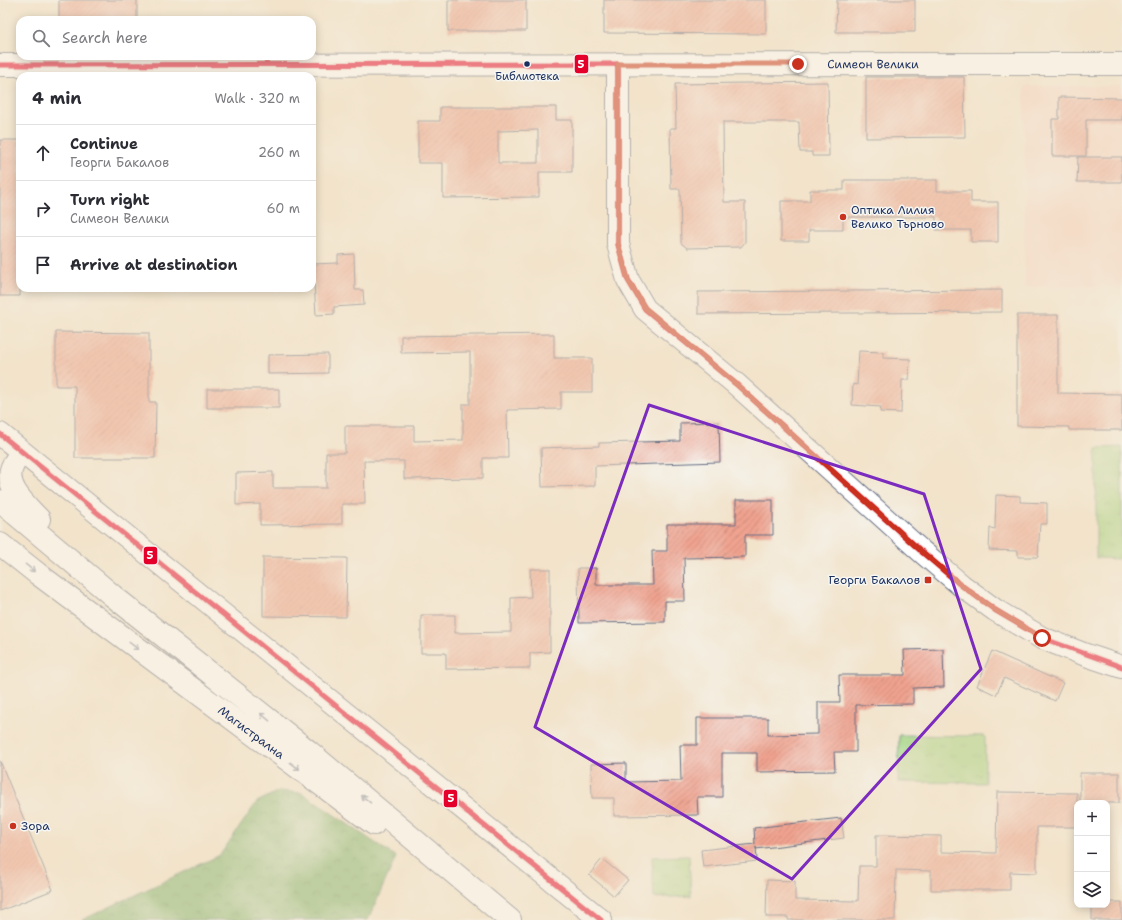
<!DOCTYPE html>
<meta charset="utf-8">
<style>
body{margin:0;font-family:"Shantell Sans",sans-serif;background:#f7f7f7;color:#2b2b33}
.controls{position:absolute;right:12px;bottom:12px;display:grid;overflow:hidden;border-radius:8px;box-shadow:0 2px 10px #0003}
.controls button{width:36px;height:36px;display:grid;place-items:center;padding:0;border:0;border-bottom:1px solid #e1e1e2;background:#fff;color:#2b2b33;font:20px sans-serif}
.stop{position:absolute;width:12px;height:12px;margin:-9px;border:3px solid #c8321e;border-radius:50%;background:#fff}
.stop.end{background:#c8321e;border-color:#fff;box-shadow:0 1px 4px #0008}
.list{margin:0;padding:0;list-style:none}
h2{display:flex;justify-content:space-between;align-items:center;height:52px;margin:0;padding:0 16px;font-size:17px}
h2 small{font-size:13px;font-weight:400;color:#7c7c81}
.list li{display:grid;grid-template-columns:26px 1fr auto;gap:12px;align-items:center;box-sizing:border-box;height:56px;padding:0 16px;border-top:1px solid #e1e1e2}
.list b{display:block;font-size:15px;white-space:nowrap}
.list p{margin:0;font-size:13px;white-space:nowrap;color:#7c7c81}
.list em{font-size:13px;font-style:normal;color:#7c7c81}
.icon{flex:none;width:22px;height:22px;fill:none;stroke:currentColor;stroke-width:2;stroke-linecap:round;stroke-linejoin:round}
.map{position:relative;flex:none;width:1122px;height:920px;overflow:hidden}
.search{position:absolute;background:#fff;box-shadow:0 2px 10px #0003;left:16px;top:16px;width:300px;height:44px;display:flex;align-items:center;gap:10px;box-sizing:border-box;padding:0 14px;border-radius:12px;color:#7c7c81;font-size:15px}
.panel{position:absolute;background:#fff;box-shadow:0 2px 10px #0003;left:16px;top:72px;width:300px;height:220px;border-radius:12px}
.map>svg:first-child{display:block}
.built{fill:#f5d2c2}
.forest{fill:url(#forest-crowns);stroke:#4e7266}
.park{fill:url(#park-tufts);stroke:#5f8170}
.building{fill:url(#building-hatch);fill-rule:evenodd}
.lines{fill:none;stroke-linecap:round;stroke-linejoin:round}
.minor-casing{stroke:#666e84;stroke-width:24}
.tertiary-casing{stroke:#666e84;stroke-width:24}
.primary-casing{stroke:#666e84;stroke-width:24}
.minor{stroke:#fff;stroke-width:22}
.tertiary{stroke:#fff;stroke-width:22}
.primary{stroke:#fff;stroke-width:22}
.bus-1-casing{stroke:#f6f6f2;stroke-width:8}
.bus-1{stroke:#e4002b;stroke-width:5}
.oneway{stroke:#8d97ae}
.route{stroke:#c8321e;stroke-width:5}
.marked{fill:none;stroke:#7b2cbf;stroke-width:3;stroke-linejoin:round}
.bus-dot{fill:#1b2f5e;stroke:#f6f6f2;stroke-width:1.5}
.poi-dot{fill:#c8321e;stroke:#f6f6f2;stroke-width:1.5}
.labels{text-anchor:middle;stroke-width:3;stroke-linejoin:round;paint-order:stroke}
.bus-label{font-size:11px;fill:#1b2f5e;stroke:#f6f6f2}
.street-label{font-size:12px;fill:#1b2f5e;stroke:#f6f6f2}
.poi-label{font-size:12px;fill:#1b2f5e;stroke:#f6f6f2;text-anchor:start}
.line-badge{stroke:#f6f6f2;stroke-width:1.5}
.badge-label{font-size:11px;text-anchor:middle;font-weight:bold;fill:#fff}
</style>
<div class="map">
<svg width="1122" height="920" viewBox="0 0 1122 920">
<defs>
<pattern id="forest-crowns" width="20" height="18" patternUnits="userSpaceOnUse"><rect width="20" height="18" fill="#82b56f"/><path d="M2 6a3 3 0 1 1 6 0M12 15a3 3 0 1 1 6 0" fill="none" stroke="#6a945e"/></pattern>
<pattern id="park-tufts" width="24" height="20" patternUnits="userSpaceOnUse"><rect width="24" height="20" fill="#a3d381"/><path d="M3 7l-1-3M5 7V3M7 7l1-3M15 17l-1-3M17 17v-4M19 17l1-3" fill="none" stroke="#8cb572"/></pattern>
<pattern id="building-hatch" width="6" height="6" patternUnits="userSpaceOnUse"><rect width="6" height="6" fill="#f0a38f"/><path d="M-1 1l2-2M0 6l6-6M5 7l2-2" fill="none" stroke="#c28578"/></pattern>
</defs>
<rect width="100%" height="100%" fill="#f6f6f2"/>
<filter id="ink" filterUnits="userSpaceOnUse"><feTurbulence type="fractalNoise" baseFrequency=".025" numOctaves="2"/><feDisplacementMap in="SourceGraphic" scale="8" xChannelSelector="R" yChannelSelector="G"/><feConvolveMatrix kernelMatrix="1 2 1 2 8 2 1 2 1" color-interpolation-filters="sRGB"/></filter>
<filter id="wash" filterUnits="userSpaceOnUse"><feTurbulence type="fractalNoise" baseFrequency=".012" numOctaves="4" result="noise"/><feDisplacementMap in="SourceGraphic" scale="16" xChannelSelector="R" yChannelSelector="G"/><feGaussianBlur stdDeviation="0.9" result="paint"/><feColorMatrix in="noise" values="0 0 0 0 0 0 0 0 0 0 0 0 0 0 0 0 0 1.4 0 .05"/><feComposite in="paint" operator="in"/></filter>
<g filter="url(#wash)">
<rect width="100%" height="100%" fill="#f2e3cb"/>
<!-- built -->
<path class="built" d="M 1024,86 L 1122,86 L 1122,287 L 1025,287 Z"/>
<!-- forest -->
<path class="forest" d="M 279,791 L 302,793 L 396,857 L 368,920 L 82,920 L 220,855 L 257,802 Z"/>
<!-- park -->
<path class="park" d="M 1122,447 L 1122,559 L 1096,558 L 1096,448 Z
M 899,735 L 985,736 L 985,783 L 898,782 Z
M 689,856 L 691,896 L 654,898 L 652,857 Z"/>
<g id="blocks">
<!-- building -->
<path class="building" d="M 59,0 L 137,0 L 137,20 L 59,20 Z
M 448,0 L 526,0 L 526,31 L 448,31 Z
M 604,0 L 766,0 L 766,34 L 604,33 Z
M 837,0 L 915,0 L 915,32 L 836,32 Z
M 866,77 L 964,77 L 965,137 L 866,138 Z
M 828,82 L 829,156 L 812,156 L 812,152 L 800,152 L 799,122 L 723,122 L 724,202 L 745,202 L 745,242 L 741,247 L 687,248 L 681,243 L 680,189 L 671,189 L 670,128 L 676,128 L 675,84 Z
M 1059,97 L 1122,98 L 1122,120 L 1086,120 L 1086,156 L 1052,156 L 1052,119 L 1059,119 Z
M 440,107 L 556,107 L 556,120 L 572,120 L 572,172 L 539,172 L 539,197 L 443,198 L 443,163 L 418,163 L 418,121 L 440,121 ZM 538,130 L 538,163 L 498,163 L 498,131 Z
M 0,140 L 20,140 L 20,296 L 0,296 Z
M 1078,157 L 1122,157 L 1122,182 L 1077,182 Z
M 844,180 L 937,180 L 937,191 L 971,191 L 971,202 L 998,202 L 998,242 L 971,242 L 971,230 L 936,230 L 936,217 L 843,217 L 843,230 L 809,230 L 809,241 L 781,241 L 781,201 L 810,201 L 810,190 L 844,190 Z
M 354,254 L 355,290 L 363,290 L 364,305 L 334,307 L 334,314 L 316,315 L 314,282 L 312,282 L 312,264 L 338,263 L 338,255 Z
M 1002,290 L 1002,312 L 698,314 L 698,292 Z
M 1017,315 L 1058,315 L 1058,393 L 1122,394 L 1122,430 L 1069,430 L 1069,427 L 1017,426 Z
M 56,332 L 149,333 L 149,402 L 156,402 L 155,458 L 75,458 L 75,386 L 56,386 Z
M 554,334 L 554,358 L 592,358 L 592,392 L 561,392 L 561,409 L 507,410 L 508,458 L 483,458 L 483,478 L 404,479 L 404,461 L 364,461 L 365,504 L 342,504 L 342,524 L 260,525 L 260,504 L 236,505 L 236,473 L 273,472 L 273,488 L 326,488 L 326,453 L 345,453 L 345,426 L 414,426 L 414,441 L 463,440 L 463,404 L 470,404 L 470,352 L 401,353 L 401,336 Z
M 859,351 L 883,352 L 883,358 L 910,359 L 909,380 L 902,380 L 901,413 L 880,412 L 881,407 L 852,405 L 853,384 L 857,385 Z
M 328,354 L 328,373 L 268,374 L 268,355 Z
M 207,389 L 279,389 L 279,408 L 207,408 Z
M 719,422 L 720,462 L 595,466 L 595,486 L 542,487 L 541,448 L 599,446 L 599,443 L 680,441 L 680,423 Z
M 996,495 L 1020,496 L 1020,502 L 1047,503 L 1047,524 L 1040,524 L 1038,557 L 1018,557 L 1018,551 L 989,550 L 990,528 L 995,529 Z
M 736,500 L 773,500 L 773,535 L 745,535 L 745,557 L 684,558 L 685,601 L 665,601 L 665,622 L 579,623 L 578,568 L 596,568 L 596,585 L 653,585 L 652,551 L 667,551 L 667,524 L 736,524 Z
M 263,557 L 347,558 L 346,617 L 263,616 Z
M 530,569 L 550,569 L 550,652 L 530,653 L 530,668 L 446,669 L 446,653 L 421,653 L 421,615 L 455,615 L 455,633 L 511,632 L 511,598 L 531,597 Z
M 943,649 L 944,687 L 913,688 L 913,704 L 856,705 L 856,752 L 834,752 L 835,771 L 757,772 L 757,753 L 722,753 L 722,797 L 697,797 L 698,815 L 614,816 L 614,798 L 592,798 L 591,764 L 626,763 L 626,782 L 681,781 L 680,745 L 697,745 L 697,718 L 768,718 L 768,735 L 818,734 L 818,702 L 840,702 L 839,675 L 905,675 L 904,650 Z
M 992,651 L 1063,683 L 1055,701 L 1004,678 L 996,695 L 977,686 Z
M 0,761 L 53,890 L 0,911 Z
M 1080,773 L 1119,773 L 1119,803 L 1080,803 Z
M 997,792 L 1077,793 L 1077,827 L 1037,827 L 1037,873 L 1010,872 L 1010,890 L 931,890 L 931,871 L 896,870 L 895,920 L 788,920 L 788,917 L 766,917 L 767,880 L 795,881 L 795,900 L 858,901 L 859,866 L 876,866 L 876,835 L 941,836 L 941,852 L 996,853 Z
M 841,818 L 844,838 L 756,849 L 756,847 L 757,861 L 703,867 L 701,850 L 755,844 L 754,828 Z
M 602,859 L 628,880 L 614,896 L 589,875 Z
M 1107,902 L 1122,902 L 1122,920 L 1092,920 L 1092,905 L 1107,905 Z"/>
</g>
</g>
<g filter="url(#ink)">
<use href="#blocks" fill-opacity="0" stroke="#666e84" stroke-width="1"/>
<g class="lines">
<!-- minor casing -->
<g class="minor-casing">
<g id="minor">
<path d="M 618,64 L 618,244 L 628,280 L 645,309 L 736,384 L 921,551 L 961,585 L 995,610 L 1042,638 L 1086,655 L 1122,667"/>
<path id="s1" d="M 0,65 L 1122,64"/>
</g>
</g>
<!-- tertiary casing -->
<g class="tertiary-casing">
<path id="tertiary" d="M 0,434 L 601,920"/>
</g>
<!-- primary casing -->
<g class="primary-casing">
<g id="primary">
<path d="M 23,453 C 20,456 15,460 13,465 C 2,485 27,506 39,519"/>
<path d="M 0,501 L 113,596 L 307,750 L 510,920"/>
<path id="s2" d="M 0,544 L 38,574 L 374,824"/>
</g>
</g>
<!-- minor -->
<use href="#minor" class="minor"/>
<!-- tertiary -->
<use href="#tertiary" class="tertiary"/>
<!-- primary -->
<use href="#primary" class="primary"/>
<!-- bus-1 casing -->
<g class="bus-1-casing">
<path id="bus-1" d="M 0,65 L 618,64 L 618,244 L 628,280 L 645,309 L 736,384 L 921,551 L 961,585 L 995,610 L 1042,638 L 1122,667
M 0,434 L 601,920"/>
</g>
<!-- bus-1 -->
<use href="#bus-1" class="bus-1"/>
</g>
<!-- one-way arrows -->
<defs><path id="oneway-shaft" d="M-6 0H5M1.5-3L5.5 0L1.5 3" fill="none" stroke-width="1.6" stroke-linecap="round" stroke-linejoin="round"/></defs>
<g class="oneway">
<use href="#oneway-shaft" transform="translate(30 568) rotate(39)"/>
<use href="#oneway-shaft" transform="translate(134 646) rotate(37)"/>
<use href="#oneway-shaft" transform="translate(265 717) rotate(-141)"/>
<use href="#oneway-shaft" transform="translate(295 766) rotate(37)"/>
<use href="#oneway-shaft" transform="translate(366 799) rotate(-140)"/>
</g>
</g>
<g class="lines" filter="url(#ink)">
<!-- route -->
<path class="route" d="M 798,64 L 618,64 L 618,244 L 628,280 L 645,308 L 736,384 L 921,551 L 961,585 L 995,610 L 1042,638"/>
</g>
<!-- marked area -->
<path d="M0 0H1122V920H0ZM 649,405 L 924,494 L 981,669 L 792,879 L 535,727 Z" fill="#f2e3cb" fill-opacity=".55" fill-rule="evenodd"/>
<path class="marked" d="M 649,405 L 924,494 L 981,669 L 792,879 L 535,727 Z"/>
<!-- markers -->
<circle class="bus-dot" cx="527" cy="64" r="3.5"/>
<g class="poi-dot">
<circle cx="843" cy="217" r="4"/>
<rect x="924" y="576" width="8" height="8" rx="2"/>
<circle cx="13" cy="826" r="4"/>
</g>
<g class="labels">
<!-- bus labels -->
<g class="bus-label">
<text x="527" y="80">Библиотека</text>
</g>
<!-- street labels -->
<g class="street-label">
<text dy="4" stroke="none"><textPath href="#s1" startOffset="873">Симеон Велики</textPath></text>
<text dy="4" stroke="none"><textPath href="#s2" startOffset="314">Магистрална</textPath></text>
</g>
<!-- poi labels -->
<g class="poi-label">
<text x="851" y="214">Оптика Лилия<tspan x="851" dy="14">Велико Търново</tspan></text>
<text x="920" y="584" text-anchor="end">Георги Бакалов</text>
<text x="21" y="830">Зора</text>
</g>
</g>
<g class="line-badge">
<rect x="574" y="54" width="15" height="20" rx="4" fill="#e4002b"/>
<rect x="143" y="546" width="15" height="19" rx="4" fill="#e4002b"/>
<rect x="443" y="789" width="15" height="19" rx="4" fill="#e4002b"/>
</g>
<g class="badge-label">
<text x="581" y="68">5</text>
<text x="150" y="559">5</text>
<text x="451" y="802">5</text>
</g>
</svg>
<div class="controls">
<button>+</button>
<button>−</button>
<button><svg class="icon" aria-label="layers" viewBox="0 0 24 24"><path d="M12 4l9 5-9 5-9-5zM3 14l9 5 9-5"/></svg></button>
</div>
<div class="stop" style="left:1042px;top:638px"></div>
<div class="stop end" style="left:798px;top:64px"></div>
<div class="search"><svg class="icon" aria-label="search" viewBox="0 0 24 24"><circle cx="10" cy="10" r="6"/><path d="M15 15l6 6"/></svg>Search here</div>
<section class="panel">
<h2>4 min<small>Walk · 320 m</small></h2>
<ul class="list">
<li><svg class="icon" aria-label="ahead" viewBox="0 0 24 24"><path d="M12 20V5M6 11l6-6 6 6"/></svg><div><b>Continue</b><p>Георги Бакалов</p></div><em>260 m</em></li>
<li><svg class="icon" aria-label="right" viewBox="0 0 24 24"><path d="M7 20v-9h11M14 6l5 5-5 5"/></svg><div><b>Turn right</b><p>Симеон Велики</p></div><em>60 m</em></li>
<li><svg class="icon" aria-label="arrive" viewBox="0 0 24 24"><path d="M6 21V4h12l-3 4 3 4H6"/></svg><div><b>Arrive at destination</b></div></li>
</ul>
</section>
</div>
